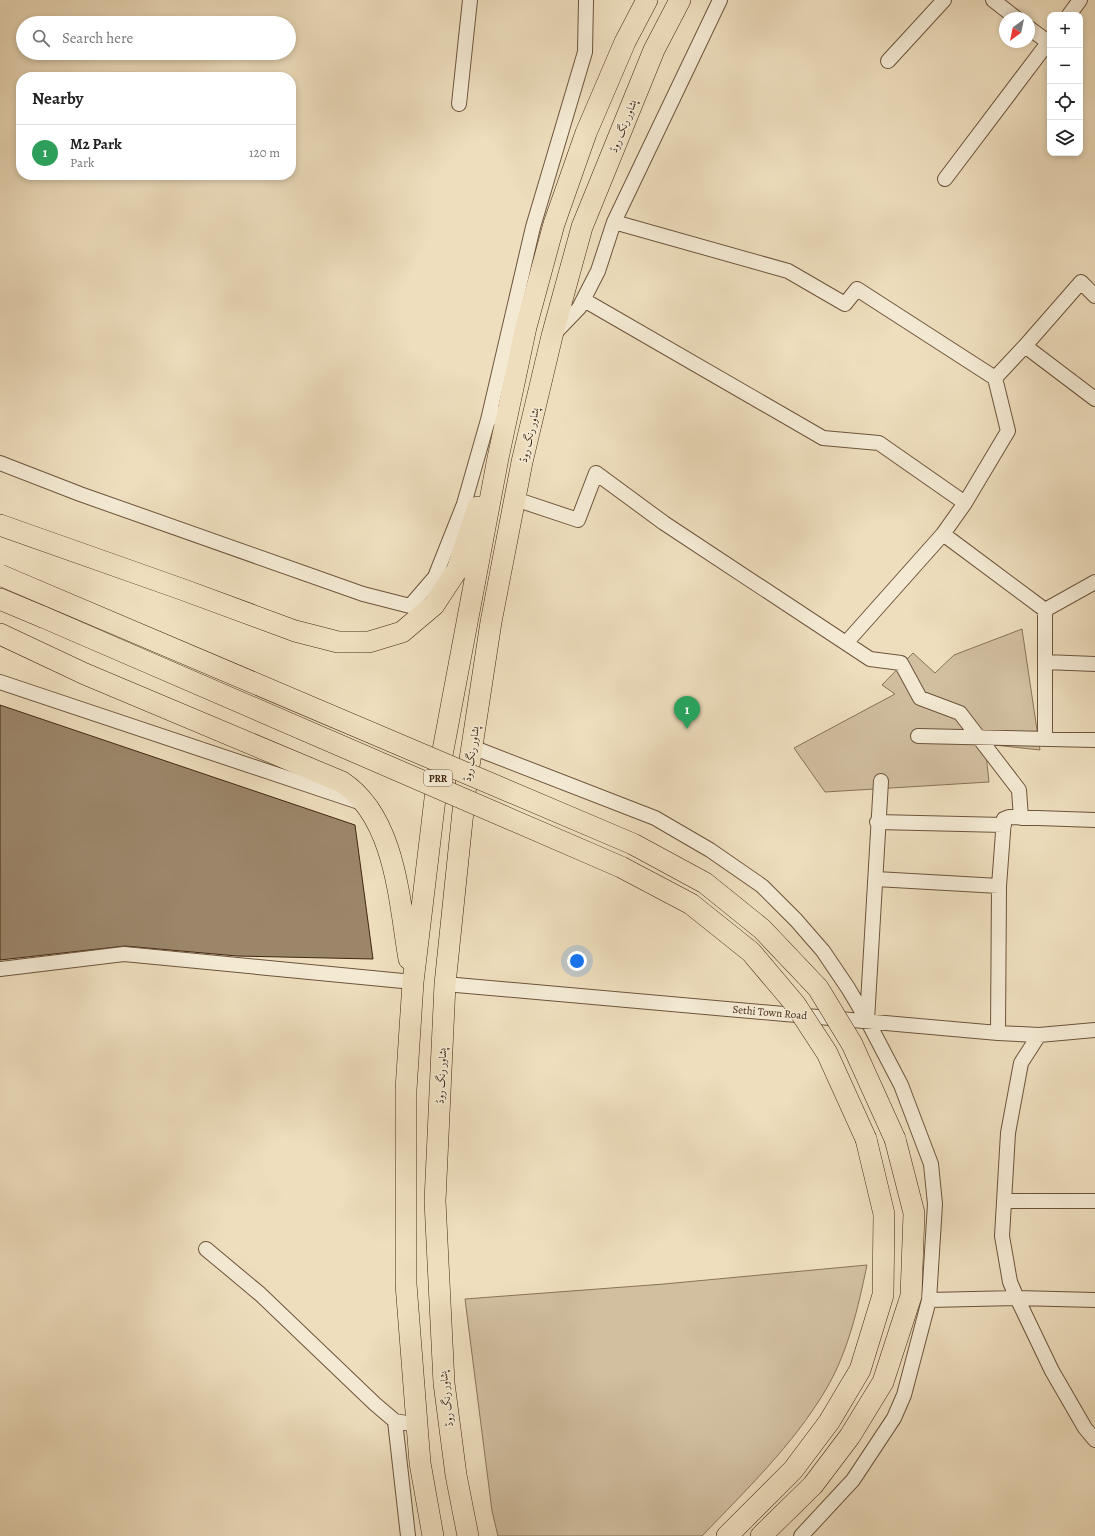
<!DOCTYPE html>
<meta charset="utf-8">
<style>
body{margin:0;font-family:Alegreya,Amiri,serif;background:#f6f6f6;color:#222}
.controls{position:absolute;right:12px;top:12px;display:grid;overflow:hidden;border-radius:8px;box-shadow:0 2px 6px #0003}
.controls button{width:36px;height:36px;display:grid;place-items:center;padding:0;border:0;border-bottom:1px solid #e0e0e0;background:#fff;color:#222;font:20px sans-serif}
.compass{position:absolute;left:999px;top:12px;width:36px;height:36px;border-radius:50%;background:#fff;box-shadow:0 2px 6px #0003;rotate:213deg}
.you{position:absolute;left:577px;top:961px;width:14px;height:14px;margin:-10px;border:3px solid #fff;border-radius:50%;background:#1a73e8;box-shadow:0 0 0 6px #1a73e833}
.badge{display:grid;place-items:center;width:26px;height:26px;border-radius:50%;background:#d93025;color:#fff;font-size:13px;font-weight:700}
.pin{position:absolute;translate:-50% -33px;filter:drop-shadow(0 1px 2px #0008)}
.pin::after{content:'';position:absolute;top:21px;width:14px;height:12px;background:inherit;clip-path:polygon(0 0,100% 0,50% 100%)}
.list{margin:0;padding:0;list-style:none}
h2{display:flex;justify-content:space-between;align-items:center;height:52px;margin:0;padding:0 16px;font-size:17px}
h2 small{font-size:13px;font-weight:400;color:#767676}
.list li{display:grid;grid-template-columns:26px 1fr auto;gap:12px;align-items:center;box-sizing:border-box;height:56px;padding:0 16px;border-top:1px solid #e0e0e0}
.list b{display:block;font-size:15px;white-space:nowrap}
.list p{margin:0;font-size:13px;white-space:nowrap;color:#767676}
.list em{font-size:13px;font-style:normal;color:#767676}
.icon{flex:none;width:22px;height:22px;fill:none;stroke:currentColor;stroke-width:2;stroke-linecap:round;stroke-linejoin:round}
.map{position:relative;flex:none;width:1095px;height:1536px;overflow:hidden}
.search{position:absolute;background:#fff;box-shadow:0 2px 6px #0003;left:16px;top:16px;width:280px;height:44px;display:flex;align-items:center;gap:10px;box-sizing:border-box;padding:0 14px;border-radius:22px;color:#767676;font-size:15px}
.panel{position:absolute;background:#fff;box-shadow:0 2px 6px #0003;left:16px;top:72px;width:280px;height:108px;border-radius:16px}
.map>svg:first-child{display:block}
.green{fill:#d1bfa0;stroke:#8a7258}
.building{fill:#9b866a;stroke:#422611}
.lines{fill:none;stroke-linecap:round;stroke-linejoin:round}
.minor-casing{stroke:#6d543c;stroke-width:16}
.highway-casing{stroke:#422611;stroke-width:22}
.minor{stroke:#f4ead4;stroke-width:14}
.highway{stroke:#eedebd;stroke-width:21}
.highway-bridge-casing{stroke:#422611;stroke-width:22;stroke-linecap:butt}
.highway-bridge{stroke:#eedebd;stroke-width:21}
.labels{text-anchor:middle;stroke-width:3;stroke-linejoin:round;paint-order:stroke}
.shield{fill:#f4ead4;stroke:#77614c;stroke-width:1}
.shield-label{font-size:10px;font-weight:bold;fill:#422611}
.street-label{font-size:11px;fill:#422611;stroke:#f4ead4}
</style>
<div class="map">
<svg width="1095" height="1536" viewBox="0 0 1095 1536">
<rect width="100%" height="100%" fill="#eedebd"/>
<filter id="stains"><feTurbulence type="fractalNoise" baseFrequency=".005" numOctaves="4"/><feColorMatrix values="0 0 0 0 .2 0 0 0 0 .09 0 0 0 0 .02 0 0 0 .5 -.17"/></filter>
<radialGradient id="worn" r=".72"><stop offset=".6" stop-color="#630" stop-opacity="0"/><stop offset="1" stop-color="#630" stop-opacity=".3"/></radialGradient>
<!-- green -->
<path class="green" d="M 1022,629 L 1040,750 L 985,744 L 989,782 L 825,792 L 794,748 L 895,694 L 882,685 L 913,653 L 935,673 L 954,655 Z
M 867,1265 C 858,1308 848,1353 825,1391 C 793,1445 745,1491 702,1536 L 498,1536 L 492,1511 L 465,1299 L 664,1284 Z"/>
<!-- building -->
<path class="building" d="M 0,705 L 355,825 L 373,959 L 237,956 L 125,946 L 0,960 Z"/>
<g class="lines">
<!-- minor casing -->
<g class="minor-casing">
<path id="minor" d="M 993,0 L 1016,18
M 1069,15 L 1080,0
M 1029,28 L 1048,42
M 888,61 L 944,0
M 459,104 L 470,0
M 945,179 L 1050,40
M 614,222 L 788,271 L 845,304 L 857,289 L 995,378 L 1025,346 L 1095,399
M 584,300 L 823,438 L 879,443 L 965,503 L 943,534
M 554,334 L 579,308 L 598,271 L 614,222 L 720,0
M 1025,346 L 1081,282 L 1095,296
M 488,420 L 533,227 L 585,52 L 586,0
M 0,463 L 80,494 L 363,594 L 410,606 L 435,577 L 464,504 L 488,420 L 508,410
M 515,499 L 578,520 L 596,473 L 664,523 L 870,659 L 901,663 L 920,698 L 960,713 L 1019,790 L 1021,818
M 965,503 L 1008,431 L 995,378
M 1045,610 L 1045,738
M 846,643 L 943,534 L 1045,610 L 1095,582
M 1045,662 L 1095,664
M 0,682 L 362,803
M 918,736 L 1095,740
M 472,747 L 655,818 L 710,850 L 762,886 L 796,920 L 823,951 L 848,988 L 867,1020 L 901,1085 L 931,1164 L 935,1204 L 929,1300 L 904,1395 L 894,1418 L 853,1480 L 801,1536
M 877,822 L 1004,825
M 876,879 L 999,886
M 0,969 L 124,954 L 413,982
M 445,984 L 998,1033 L 1039,1035 L 1095,1030
M 867,1020 L 881,781
M 998,1033 L 999,886 L 1004,819 L 1009,817 L 1095,820
M 1039,1035 L 1021,1063 L 1008,1133 L 1002,1236 L 1010,1282 L 1017,1298 L 1052,1371 L 1085,1428 L 1095,1440
M 1005,1201 L 1095,1201
M 206,1249 L 260,1294 L 375,1404 L 395,1421 L 417,1425
M 929,1300 L 1017,1298 L 1095,1300
M 395,1421 L 408,1536"/>
</g>
<!-- highway casing -->
<g class="highway-casing">
<path id="highway" d="M 0,525 L 184,590 L 295,631 L 338,642 L 369,642 L 402,632 L 434,605 L 457,570 L 478,507
M 0,599 L 43,617
M 0,634 L 85,674 L 342,782 C 396,818 399,901 409,959
M 433,1536 L 420,1463 L 406,1284 L 406,1090 L 413,982 L 437,782 L 498,458 L 526,327 L 554,224 L 586,133 L 625,42 L 647,0
M 468,1536 L 456,1475 L 444,1383 L 435,1201 L 445,984 L 465,792 L 491,622 L 522,462 L 552,336 L 582,227 L 654,50 L 680,0
M 727,1536 L 793,1470 L 829,1422 L 860,1370 L 883,1295 L 884,1214 L 866,1139
M 761,1536 L 813,1485 L 850,1436 L 883,1382 L 911,1296 L 914,1213 L 895,1139"/>
</g>
<!-- minor -->
<use href="#minor" class="minor"/>
<!-- highway -->
<use href="#highway" class="highway"/>
<!-- highway-bridge casing -->
<g class="highway-bridge-casing">
<path id="highway-bridge" d="M 0,575 L 633,844 L 705,883 L 762,929 L 818,988 L 852,1044 L 895,1139
M 43,617 L 621,867 L 691,904 L 751,952 L 795,1004 L 827,1053 L 866,1139"/>
</g>
<!-- highway-bridge -->
<use href="#highway-bridge" class="highway-bridge"/>
</g>
<g class="labels">
<!-- shield labels -->
<rect class="shield" x="424" y="770" width="28" height="16" rx="3"/>
<g class="shield-label">
<text x="438" y="782">PRR</text>
</g>
<!-- street labels -->
<g class="street-label">
<text transform="translate(623 126) rotate(-68)" y="4">پشاور رنگ روڈ</text>
<text transform="translate(529 435) rotate(-77)" y="4">پشاور رنگ روڈ</text>
<text transform="translate(471 754) rotate(-81)" y="4">پشاور رنگ روڈ</text>
<text transform="translate(770 1012) rotate(5)" y="4">Sethi Town Road</text>
<text transform="translate(441 1076) rotate(-87)" y="4">پشاور رنگ روڈ</text>
<text transform="translate(446 1399) rotate(-96)" y="4">پشاور رنگ روڈ</text>
</g>
</g>
<rect width="100%" height="100%" filter="url(#stains)"/>
<rect width="100%" height="100%" fill="url(#worn)"/>
</svg>
<div class="controls">
<button>+</button>
<button>−</button>
<button><svg class="icon" aria-label="locate" viewBox="0 0 24 24"><circle cx="12" cy="12" r="6"/><path d="M12 2v4M12 18v4M2 12h4M18 12h4"/></svg></button>
<button><svg class="icon" aria-label="layers" viewBox="0 0 24 24"><path d="M12 4l9 5-9 5-9-5zM3 14l9 5 9-5"/></svg></button>
</div>
<svg class="compass" viewBox="-18 -18 36 36"><path d="M0-13l5 13h-10z" fill="#e53935"/><path d="M0 13l5-13h-10z" fill="#767676"/></svg>
<div class="you"></div>
<div class="pin badge" style="left:687px;top:729px;background:#2e9e5b">1</div>
<div class="search"><svg class="icon" aria-label="search" viewBox="0 0 24 24"><circle cx="10" cy="10" r="6"/><path d="M15 15l6 6"/></svg>Search here</div>
<section class="panel">
<h2>Nearby<small></small></h2>
<ul class="list">
<li><span class="badge" style="background:#2e9e5b">1</span><div><b>M2 Park</b><p>Park</p></div><em>120 m</em></li>
</ul>
</section>
</div>
